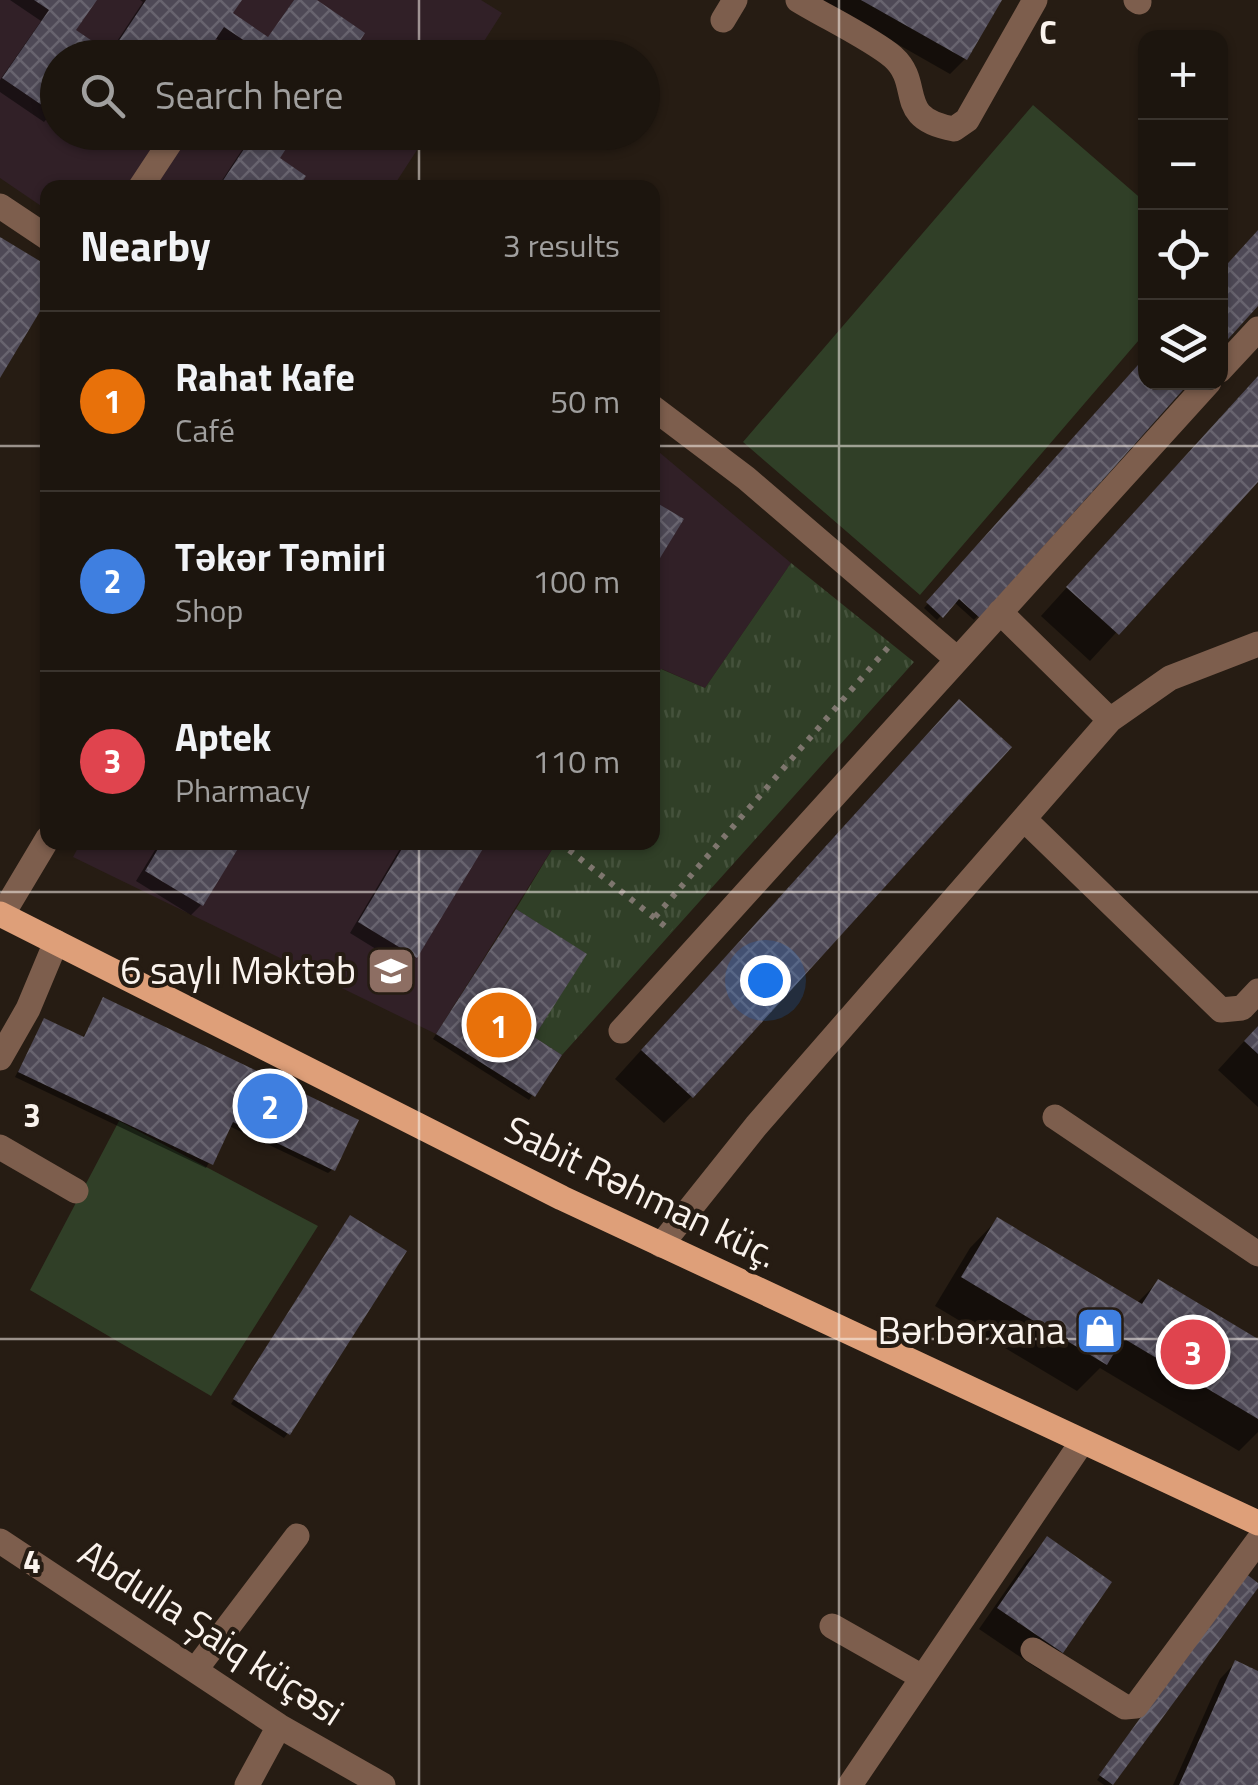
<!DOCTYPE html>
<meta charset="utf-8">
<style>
body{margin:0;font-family:"Titillium Web",sans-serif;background:#251e17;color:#f1f3f6}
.controls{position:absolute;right:30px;top:30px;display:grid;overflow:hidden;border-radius:20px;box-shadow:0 2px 8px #0004}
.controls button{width:90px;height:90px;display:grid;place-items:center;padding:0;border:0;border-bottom:2px solid #3a342e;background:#1c150e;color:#f1f3f6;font:50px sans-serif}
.you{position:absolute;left:765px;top:980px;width:35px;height:35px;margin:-25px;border:8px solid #fff;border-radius:50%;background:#1a73e8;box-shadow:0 0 0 15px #1a73e833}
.badge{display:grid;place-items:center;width:65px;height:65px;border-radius:50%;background:#77d259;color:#fff;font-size:32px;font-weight:700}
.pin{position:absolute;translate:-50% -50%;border:5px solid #fff;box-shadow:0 2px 10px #0006}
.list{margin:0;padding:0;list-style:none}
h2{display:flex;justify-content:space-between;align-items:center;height:130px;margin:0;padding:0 40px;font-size:42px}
h2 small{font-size:32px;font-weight:400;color:#a09f9e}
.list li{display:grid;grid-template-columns:65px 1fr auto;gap:30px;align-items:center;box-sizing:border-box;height:180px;padding:0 40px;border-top:2px solid #3a342e}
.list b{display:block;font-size:38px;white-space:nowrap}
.list p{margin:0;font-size:32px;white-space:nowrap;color:#a09f9e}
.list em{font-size:32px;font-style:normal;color:#a09f9e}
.icon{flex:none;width:55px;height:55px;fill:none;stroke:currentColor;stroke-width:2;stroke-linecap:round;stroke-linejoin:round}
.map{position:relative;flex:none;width:1258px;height:1785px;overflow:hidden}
.search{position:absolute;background:#1c150e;box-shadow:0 2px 8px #0004;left:40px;top:40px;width:620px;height:110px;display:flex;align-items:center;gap:25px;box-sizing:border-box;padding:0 35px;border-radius:55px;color:#a09f9e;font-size:38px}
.panel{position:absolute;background:#1c150e;box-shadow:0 2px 8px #0004;left:40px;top:180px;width:620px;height:670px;border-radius:20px}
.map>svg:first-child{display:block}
.education{fill:#312027}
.green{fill:#303f27}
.park{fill:url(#park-tufts)}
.shadow{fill:#0007}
.building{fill:url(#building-cross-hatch)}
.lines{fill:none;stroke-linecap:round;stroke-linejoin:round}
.path{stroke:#7e766e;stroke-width:6;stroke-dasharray:5 8;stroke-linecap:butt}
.minor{stroke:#7d5e4d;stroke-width:25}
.major{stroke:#de9f79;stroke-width:25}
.grid{fill:none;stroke:#faf3ed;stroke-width:2.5;stroke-opacity:0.55}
.labels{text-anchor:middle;stroke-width:8;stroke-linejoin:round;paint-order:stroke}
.poi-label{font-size:38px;fill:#faf3ed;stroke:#261c13;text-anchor:end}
.street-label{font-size:38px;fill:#faf3ed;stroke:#261c13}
.grid-label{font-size:32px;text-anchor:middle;font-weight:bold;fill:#faf3ed;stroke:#261c13;stroke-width:8;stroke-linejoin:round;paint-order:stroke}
</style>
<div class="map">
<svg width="1258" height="1785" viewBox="0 0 1258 1785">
<defs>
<pattern id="park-tufts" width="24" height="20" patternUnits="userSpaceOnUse" patternTransform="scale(2.5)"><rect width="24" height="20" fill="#303f27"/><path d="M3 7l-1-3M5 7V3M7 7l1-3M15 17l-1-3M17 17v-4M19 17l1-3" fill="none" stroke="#45523c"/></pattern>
<pattern id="building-cross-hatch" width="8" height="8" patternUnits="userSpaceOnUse" patternTransform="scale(2.5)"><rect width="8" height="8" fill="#4e4956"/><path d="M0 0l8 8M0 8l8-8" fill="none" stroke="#68646f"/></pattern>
</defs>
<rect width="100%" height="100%" fill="#261c13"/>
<!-- education -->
<path class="education" d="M 0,0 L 481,0 L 502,13 L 474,57 L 58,58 L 58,132 L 428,133 L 393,187 L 48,188 L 47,210 L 0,178 Z
M 653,447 L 791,563 L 705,688 L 662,669 L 653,684 Z
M 81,842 L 556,843 L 436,1034 L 73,857 Z"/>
<!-- green -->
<path class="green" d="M 1033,105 L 1145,202 L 1145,333 L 920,595 L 743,442 Z
M 119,1121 L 318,1226 L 211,1396 L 30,1290 Z"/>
<!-- park -->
<path class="park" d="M 791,563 L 914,662 L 562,1055 L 534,1037 L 586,954 L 516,909 L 556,843 L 652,842 L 653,684 L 661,669 L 705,688 Z"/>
<!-- shadow -->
<path class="shadow" d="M 10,0 L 94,0 L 58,58 L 58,106 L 44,122 L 0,92 L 0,80 L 41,21 Z
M 140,0 L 239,0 L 230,13 L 267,39 L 294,0 L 313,0 L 345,58 L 245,58 L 214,37 L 200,58 L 106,58 L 143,2 Z
M 820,0 L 999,0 L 965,59 L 950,74 Z
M 216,132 L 294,132 L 277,159 L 295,188 L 217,188 L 242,150 Z
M 1146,359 L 1146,382 L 1187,382 L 974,620 L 954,602 L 937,620 L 924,608 Z
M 1258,376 L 1258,478 L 1090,661 L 1041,616 Z
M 931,730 L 692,1096 L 664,1123 L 615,1079 Z
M 160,842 L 239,842 L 201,905 L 191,915 L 136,881 Z
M 404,842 L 484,842 L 415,957 L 405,967 L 350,933 Z
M 512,916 L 531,1038 L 558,1056 L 529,1100 L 433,1039 Z
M 104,1000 L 333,1169 L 328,1173 L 229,1126 L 206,1168 L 15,1077 L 45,1021 L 83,1039 Z
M 1258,1026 L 1258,1107 L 1218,1070 Z
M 997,1220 L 1136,1304 L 1158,1282 L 1258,1342 L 1258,1432 L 1239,1451 L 1100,1368 L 1077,1391 L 935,1306 L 970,1248 Z
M 346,1222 L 288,1433 L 284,1438 L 231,1404 Z
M 1047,1540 L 1109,1582 L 1061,1652 L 1041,1671 L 979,1629 L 1027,1560 Z
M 1241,1581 L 1257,1585 L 1112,1785 L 1104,1785 L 1097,1780 Z
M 1235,1663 L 1258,1674 L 1258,1785 L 1173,1785 L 1220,1679 Z"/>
<!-- building -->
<path class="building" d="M 34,0 L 97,0 L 76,30 L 101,47 L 94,58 L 58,58 L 55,114 L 2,78 L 49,10 Z
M 146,0 L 242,0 L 233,13 L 268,37 L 294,0 L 317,0 L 365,33 L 349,58 L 257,58 L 261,52 L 224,27 L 203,58 L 128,58 L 114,48 Z
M 861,0 L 1002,0 L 967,60 Z
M 240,132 L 297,132 L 280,158 L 306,176 L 298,188 L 218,188 L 250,140 Z
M 1258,230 L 1258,306 L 1220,348 L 1220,272 Z
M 0,237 L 48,266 L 48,298 L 0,378 Z
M 1146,356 L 1146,382 L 1190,382 L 980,618 L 959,599 L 943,618 L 926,602 Z
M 1258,376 L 1258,482 L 1119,635 L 1066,587 Z
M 652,500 L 684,519 L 652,571 Z
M 959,699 L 1012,747 L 693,1098 L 641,1050 Z
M 162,842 L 242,842 L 203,906 L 145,871 Z
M 406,842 L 487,842 L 417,958 L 358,922 Z
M 516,909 L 587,954 L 534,1037 L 562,1055 L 535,1097 L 436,1034 Z
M 103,997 L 359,1120 L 335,1171 L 233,1122 L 213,1165 L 18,1072 L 44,1018 L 84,1037 Z
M 1258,1026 L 1258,1054 L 1244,1041 Z
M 350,1215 L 407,1251 L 290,1435 L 233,1399 Z
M 997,1217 L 1142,1304 L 1158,1279 L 1258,1339 L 1258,1419 L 1123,1338 L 1107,1365 L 961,1277 Z
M 1047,1536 L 1112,1582 L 1063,1653 L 997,1608 Z
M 1245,1573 L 1258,1583 L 1258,1588 L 1113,1785 L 1099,1775 Z
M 1235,1660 L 1258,1671 L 1258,1785 L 1179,1785 Z"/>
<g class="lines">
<!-- path -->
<path class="path" d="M 559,842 L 671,931
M 655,917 L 891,644"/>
<!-- minor -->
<path class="minor" d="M 798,0 C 824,16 872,39 893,57 C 924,85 893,118 954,129 L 967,120 L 1035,0
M 1136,0 L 1139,2
M 723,20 L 735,0
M 140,188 L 177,132
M 0,206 L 48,238
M 1220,370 L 1258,329
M 652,407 L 746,478 L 957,659
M 1000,612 L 1110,720
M 1024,819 L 1221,1010 L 1242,1008 L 1258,991
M 2,915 L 48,838
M 621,1031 L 1209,382
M 0,1058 L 28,1009 L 56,942
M 1055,1117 L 1258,1254
M 0,1147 L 76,1191
M 661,1245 L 756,1126 L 1110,720 L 1170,678 L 1258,644
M 0,1541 L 279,1726 L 383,1785
M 832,1626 L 922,1677
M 1033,1650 L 1125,1707 L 1136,1706 L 1258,1541
M 196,1669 L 297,1536
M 247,1785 L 279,1726
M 850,1785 L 1082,1442"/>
<!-- major -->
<path class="major" d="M 0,914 L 562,1198 L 1258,1523"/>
</g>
<!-- grid -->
<path class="grid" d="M 419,0 L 419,58M 839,0 L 839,1785M 419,132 L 419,188M 0,446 L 48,446M 652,446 L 1258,446M 419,842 L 419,1785M 0,892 L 1258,892M 0,1339 L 1258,1339"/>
<!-- icons -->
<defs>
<g id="school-square" transform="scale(2.5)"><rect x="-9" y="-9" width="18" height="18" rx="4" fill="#8d6e63" stroke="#261c13"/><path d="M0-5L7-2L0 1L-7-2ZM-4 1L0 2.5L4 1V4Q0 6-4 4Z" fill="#fff"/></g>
<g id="shop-square" transform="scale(2.5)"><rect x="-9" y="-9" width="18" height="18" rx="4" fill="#3f7fe0" stroke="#261c13"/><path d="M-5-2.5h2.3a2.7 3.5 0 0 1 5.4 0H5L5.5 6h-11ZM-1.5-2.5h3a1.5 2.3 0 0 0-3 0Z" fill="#fff"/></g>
</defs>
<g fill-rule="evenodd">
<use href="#school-square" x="391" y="971"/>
<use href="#shop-square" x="1100" y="1331"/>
</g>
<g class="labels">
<!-- poi labels -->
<g class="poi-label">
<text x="356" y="984">6 saylı Məktəb</text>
<text x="1065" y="1344">Bərbərxana</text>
</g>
<!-- street labels -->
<g class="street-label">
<text transform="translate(641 1192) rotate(26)" y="13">Sabit Rəhman küç.</text>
<text transform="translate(211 1633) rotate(33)" y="13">Abdulla Şaiq küçəsi</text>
</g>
</g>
<g class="grid-label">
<text x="1048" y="44">C</text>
<text x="32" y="1127">3</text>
<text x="32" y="1573">4</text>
</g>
</svg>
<div class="controls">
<button>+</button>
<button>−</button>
<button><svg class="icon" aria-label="locate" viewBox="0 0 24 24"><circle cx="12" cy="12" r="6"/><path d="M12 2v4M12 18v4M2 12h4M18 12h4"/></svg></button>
<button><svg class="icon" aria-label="layers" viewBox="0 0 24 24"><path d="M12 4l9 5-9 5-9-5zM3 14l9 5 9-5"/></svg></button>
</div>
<div class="you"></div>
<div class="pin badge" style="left:499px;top:1025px;background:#e8710a">1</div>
<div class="pin badge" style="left:270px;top:1106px;background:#3f7fe0">2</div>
<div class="pin badge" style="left:1193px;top:1352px;background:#e0444e">3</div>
<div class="search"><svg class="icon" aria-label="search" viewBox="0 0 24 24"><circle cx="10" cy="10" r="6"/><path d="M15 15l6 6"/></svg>Search here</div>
<section class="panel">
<h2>Nearby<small>3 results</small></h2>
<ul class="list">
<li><span class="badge" style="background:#e8710a">1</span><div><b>Rahat Kafe</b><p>Café</p></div><em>50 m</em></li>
<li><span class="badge" style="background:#3f7fe0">2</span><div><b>Təkər Təmiri</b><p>Shop</p></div><em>100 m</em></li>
<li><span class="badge" style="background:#e0444e">3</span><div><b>Aptek</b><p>Pharmacy</p></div><em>110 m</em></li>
</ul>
</section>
</div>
